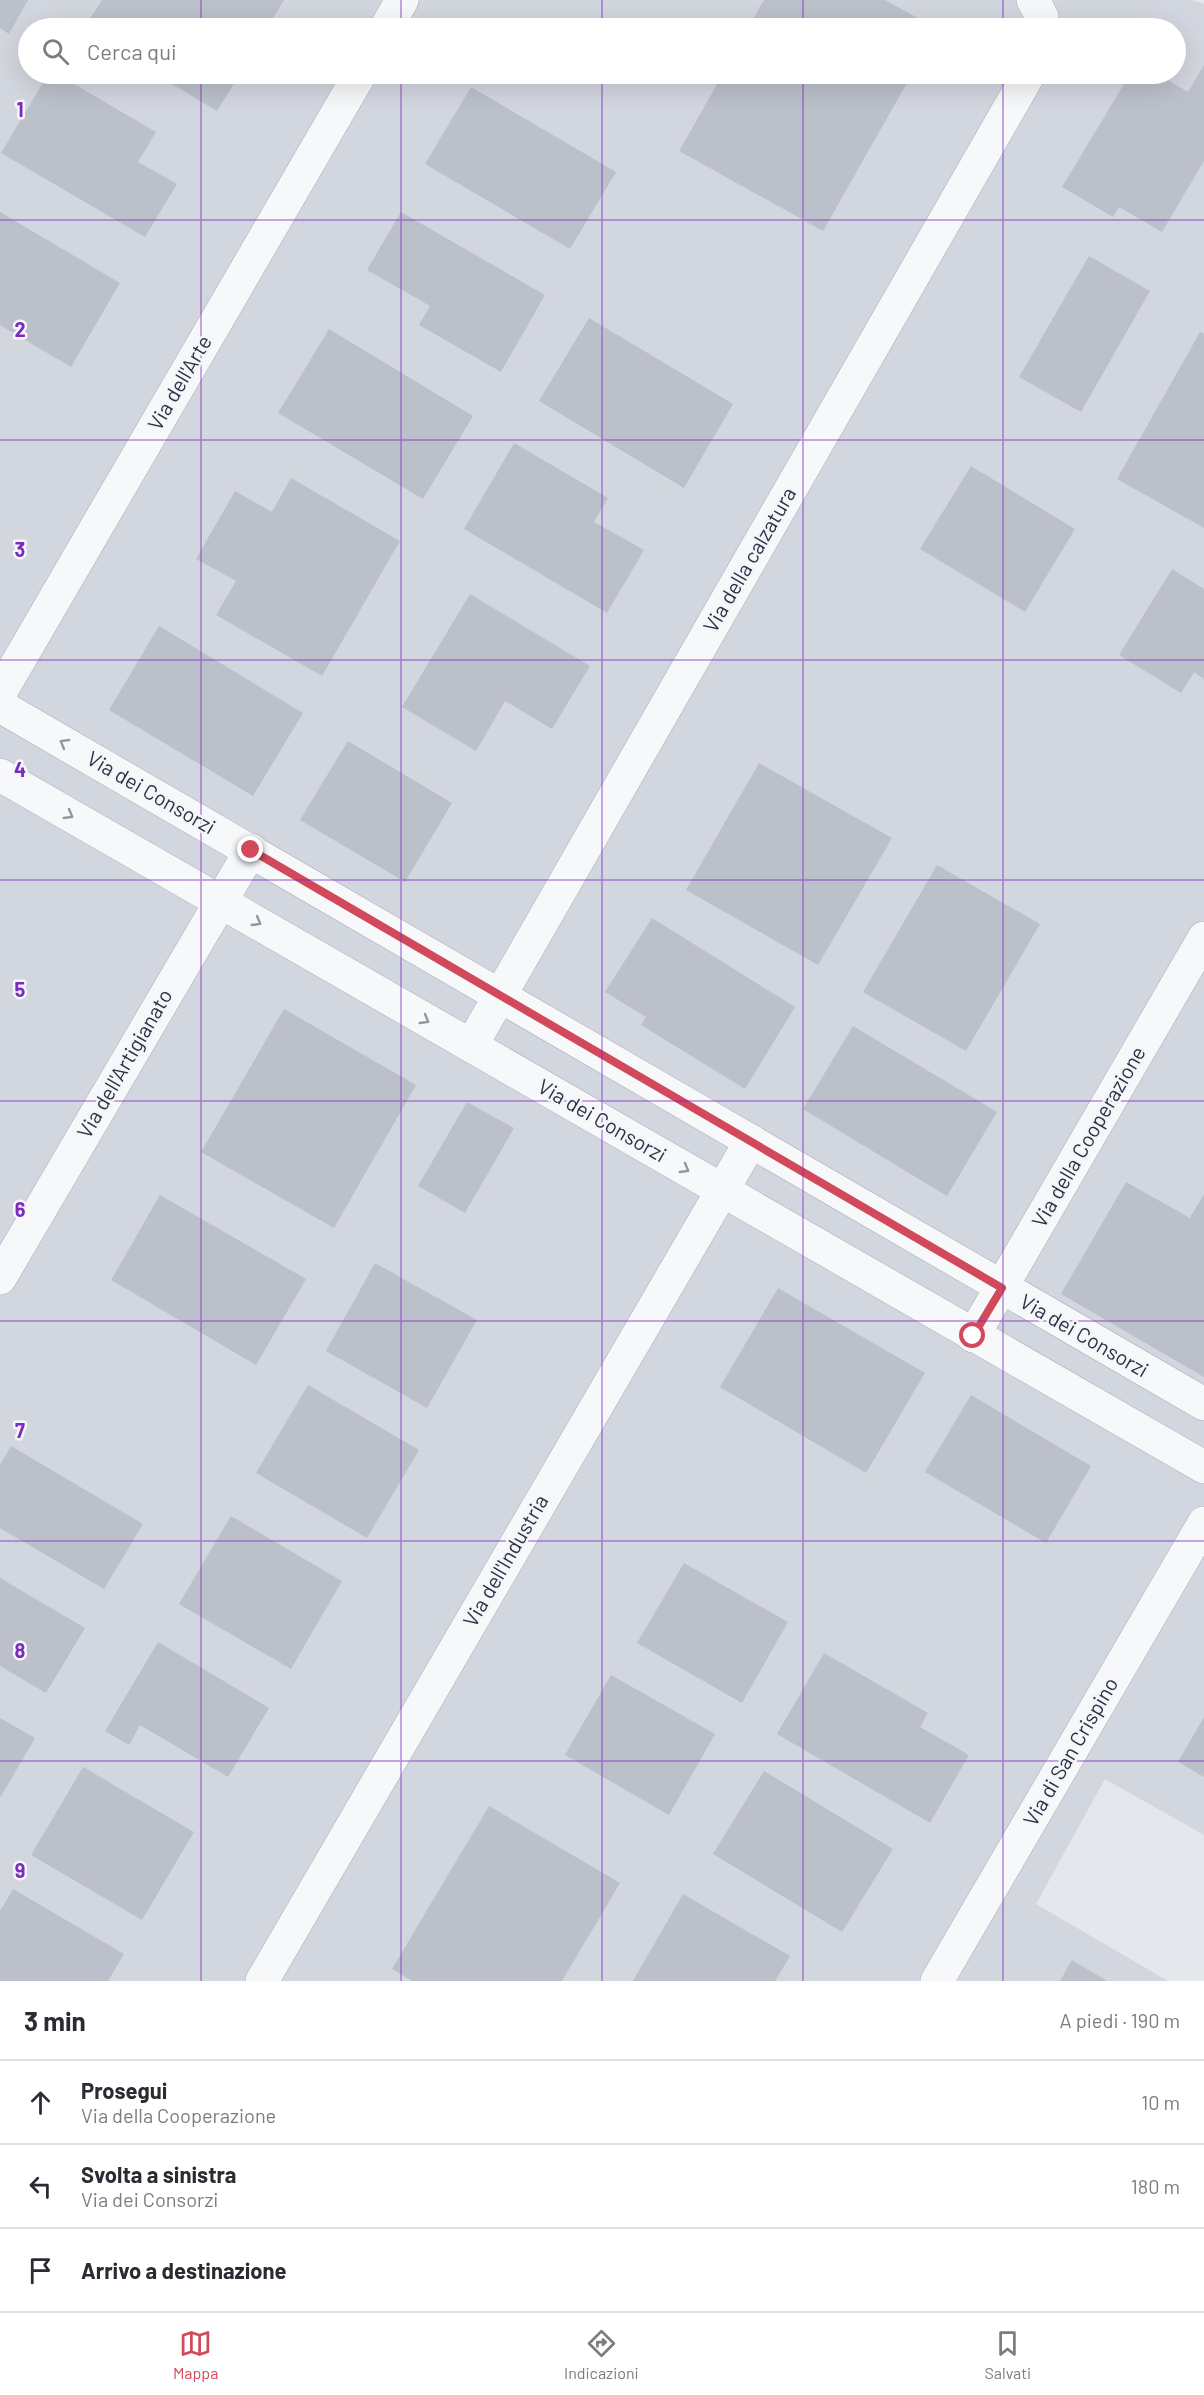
<!DOCTYPE html>
<html lang="it">
<meta charset="utf-8">
<style>
body{margin:0;font-family:Barlow,sans-serif;background:#f2f2f3;color:#2b2b33}
.stop{position:absolute;width:18px;height:18px;margin:-14px;border:4px solid #d1495b;border-radius:50%;background:#fff}
.stop.end{background:#d1495b;border-color:#fff;box-shadow:0 2px 6px #0008}
.list{margin:0;padding:0;list-style:none}
h2{display:flex;justify-content:space-between;align-items:center;height:78px;margin:0;padding:0 24px;font-size:26px}
h2 small{font-size:20px;font-weight:400;color:#7c7c81}
.list li{display:grid;grid-template-columns:39px 1fr auto;gap:18px;align-items:center;box-sizing:border-box;height:84px;padding:0 24px;border-top:2px solid #e1e1e2}
.list b{display:block;font-size:22px;white-space:nowrap}
.list p{margin:0;font-size:20px;white-space:nowrap;color:#7c7c81}
.list em{font-size:20px;font-style:normal;color:#7c7c81}
.icon{flex:none;width:33px;height:33px;fill:none;stroke:currentColor;stroke-width:2;stroke-linecap:round;stroke-linejoin:round}
.map{position:relative;flex:none;width:1204px;height:1981px;overflow:hidden}
.search{position:absolute;background:#fff;box-shadow:0 6px 24px #0002;left:18px;right:18px;top:18px;height:66px;display:flex;align-items:center;gap:15px;box-sizing:border-box;padding:0 21px;border-radius:33px;color:#7c7c81;font-size:22px}
.sheet{height:330px;background:#fff}
nav{display:flex;justify-content:space-around;align-items:center;box-sizing:border-box;height:84px;border-top:2px solid #e1e1e2;background:#fff;font-size:16px;color:#7c7c81}
nav a{display:grid;justify-items:center;gap:3px}
nav .on{color:#d1495b}
.map>svg:first-child{display:block}
.built{fill:#d2d6de;fill-rule:evenodd}
.building{fill:#bbc0ca}
.lines{fill:none;stroke-linecap:round;stroke-linejoin:round}
.minor-casing{stroke:#a9aeb7;stroke-width:34}
.minor{stroke:#f7f8fa;stroke-width:33}
.oneway{stroke:#9196a0}
.route{stroke:#d1495b;stroke-width:8}
.grid{fill:none;stroke:#7b2cbf;stroke-width:1.5;stroke-opacity:0.55}
.labels{text-anchor:middle;stroke-width:5;stroke-linejoin:round;paint-order:stroke}
.street-label{font-size:21px;fill:#2b3445;stroke:#f4f6f9}
.grid-label{font-size:20px;text-anchor:middle;font-weight:bold;fill:#7b2cbf;stroke:#f4f6f9;stroke-width:5;stroke-linejoin:round;paint-order:stroke}
</style>
<div class="map">
<svg width="1204" height="1981" viewBox="0 0 1204 1981">
<rect width="100%" height="100%" fill="#e4e7ec"/>
<!-- built -->
<path class="built" d="M 0,0 L 1192,0 L 1204,4 L 1204,1835 L 1105,1779 L 1036,1904 L 1168,1981 L 0,1981 ZM 28,28 L 1176,28 L 1176,74 L 28,74 Z"/>
<!-- building -->
<path class="building" d="M 0,0 L 28,0 L 9,34 L 0,28 Z
M 102,0 L 284,0 L 267,28 L 84,28 Z
M 764,0 L 885,0 L 936,28 L 748,28 Z
M 1204,65 L 1204,161 L 1162,232 L 1119,207 L 1113,217 L 1062,187 L 1130,74 L 1157,74 L 1188,92 Z
M 48,74 L 57,74 L 156,132 L 138,162 L 177,184 L 145,237 L 1,153 Z
M 155,74 L 240,74 L 217,111 Z
M 723,74 L 912,74 L 823,231 L 679,151 Z
M 471,87 L 616,172 L 570,249 L 425,164 Z
M 0,212 L 120,283 L 71,367 L 0,325 Z
M 401,212 L 545,295 L 501,372 L 419,325 L 430,306 L 367,270 Z
M 1089,256 L 1150,291 L 1081,412 L 1019,377 Z
M 589,318 L 733,404 L 684,488 L 539,401 Z
M 329,329 L 473,416 L 423,499 L 278,413 Z
M 1200,332 L 1204,334 L 1204,528 L 1117,479 Z
M 514,443 L 608,498 L 594,522 L 644,550 L 607,613 L 464,529 Z
M 971,466 L 1075,529 L 1025,612 L 920,549 Z
M 291,478 L 400,541 L 322,676 L 216,615 L 236,581 L 196,559 L 235,491 L 272,512 Z
M 1172,569 L 1204,589 L 1204,679 L 1194,672 L 1181,693 L 1119,655 Z
M 470,594 L 590,666 L 552,729 L 505,701 L 476,751 L 402,707 Z
M 159,626 L 303,713 L 253,796 L 109,710 Z
M 348,741 L 452,803 L 405,882 L 300,820 Z
M 759,763 L 892,838 L 818,965 L 686,890 Z
M 937,865 L 1040,924 L 966,1051 L 863,992 Z
M 652,918 L 795,1007 L 745,1089 L 641,1025 L 646,1017 L 605,992 Z
M 284,1009 L 416,1085 L 334,1228 L 201,1152 Z
M 853,1026 L 997,1112 L 947,1196 L 803,1109 Z
M 467,1102 L 514,1128 L 465,1213 L 418,1186 Z
M 1126,1182 L 1190,1218 L 1204,1194 L 1204,1377 L 1061,1294 Z
M 160,1195 L 306,1279 L 256,1365 L 111,1280 Z
M 375,1263 L 477,1320 L 427,1408 L 326,1351 Z
M 778,1288 L 925,1373 L 866,1473 L 720,1387 Z
M 308,1385 L 419,1450 L 367,1538 L 256,1473 Z
M 971,1395 L 1091,1466 L 1046,1543 L 925,1472 Z
M 11,1446 L 143,1524 L 104,1589 L 0,1528 L 0,1465 Z
M 231,1516 L 342,1581 L 291,1669 L 179,1604 Z
M 684,1563 L 788,1622 L 742,1703 L 637,1643 Z
M 0,1578 L 85,1628 L 46,1693 L 0,1666 Z
M 158,1642 L 269,1708 L 228,1777 L 140,1725 L 129,1745 L 105,1731 Z
M 824,1653 L 928,1713 L 920,1727 L 969,1755 L 930,1823 L 777,1734 Z
M 611,1675 L 715,1734 L 669,1815 L 565,1755 Z
M 1204,1717 L 1204,1777 L 1178,1762 Z
M 0,1718 L 35,1738 L 0,1798 Z
M 83,1767 L 194,1832 L 142,1920 L 31,1855 Z
M 764,1771 L 893,1849 L 842,1932 L 713,1854 Z
M 489,1806 L 620,1883 L 562,1981 L 412,1981 L 392,1969 Z
M 13,1889 L 124,1954 L 108,1981 L 0,1981 L 0,1911 Z
M 683,1894 L 790,1956 L 775,1981 L 633,1981 Z
M 1072,1960 L 1107,1981 L 1060,1981 Z"/>
<g class="lines">
<!-- minor casing -->
<g class="minor-casing">
<path id="minor" d="M 1033,0 L 1042,17 L 1043,28
M 386,28 L 402,0
M 0,693 L 360,74
M 0,706 L 1204,1404
M 0,775 L 1204,1467
M 471,1046 L 1029,74
M 0,1278 L 251,850
M 973,1336 L 1204,938
M 262,1981 L 751,1141
M 937,1981 L 1204,1523"/>
</g>
<!-- minor -->
<use href="#minor" class="minor"/>
</g>
<!-- one-way arrows -->
<defs><path id="oneway-chevron" d="M-2-3.5L2.5 0L-2 3.5" fill="none" stroke-width="1.6" stroke-linecap="round" stroke-linejoin="round" transform="scale(1.5)"/></defs>
<g class="oneway">
<use href="#oneway-chevron" transform="translate(64 743) rotate(-150)"/>
<use href="#oneway-chevron" transform="translate(69 815) rotate(30)"/>
<use href="#oneway-chevron" transform="translate(257 922) rotate(30)"/>
<use href="#oneway-chevron" transform="translate(425 1020) rotate(30)"/>
<use href="#oneway-chevron" transform="translate(685 1169) rotate(30)"/>
</g>
<g class="lines">
<!-- route -->
<path class="route" d="M 251,850 L 1002,1288 L 973,1336"/>
</g>
<!-- grid -->
<path class="grid" d="M 201,0 L 201,28M 401,0 L 401,28M 602,0 L 602,28M 803,0 L 803,28M 1003,0 L 1003,28M 201,74 L 201,1981M 401,74 L 401,1981M 602,74 L 602,1981M 803,74 L 803,1981M 1003,74 L 1003,1981M 0,220 L 1204,220M 0,440 L 1204,440M 0,660 L 1204,660M 0,880 L 1204,880M 0,1101 L 1204,1101M 0,1321 L 1204,1321M 0,1541 L 1204,1541M 0,1761 L 1204,1761"/>
<g class="labels">
<!-- street labels -->
<g class="street-label">
<text transform="translate(180 383) rotate(-60)" y="7">Via dell'Arte</text>
<text transform="translate(750 560) rotate(-60)" y="7">Via della calzatura</text>
<text transform="translate(151 793) rotate(30)" y="7">Via dei Consorzi</text>
<text transform="translate(125 1064) rotate(-60)" y="7">Via dell'Artigianato</text>
<text transform="translate(602 1121) rotate(30)" y="7">Via dei Consorzi</text>
<text transform="translate(1089 1137) rotate(-60)" y="7">Via della Cooperazione</text>
<text transform="translate(1084 1336) rotate(30)" y="7">Via dei Consorzi</text>
<text transform="translate(506 1561) rotate(-60)" y="7">Via dell'Industria</text>
<text transform="translate(1071 1752) rotate(-60)" y="7">Via di San Crispino</text>
</g>
</g>
<g class="grid-label">
<text x="20" y="117">1</text>
<text x="20" y="337">2</text>
<text x="20" y="557">3</text>
<text x="20" y="777">4</text>
<text x="20" y="997">5</text>
<text x="20" y="1217">6</text>
<text x="20" y="1438">7</text>
<text x="20" y="1658">8</text>
<text x="20" y="1878">9</text>
</g>
</svg>
<div class="stop" style="left:973px;top:1336px"></div>
<div class="stop end" style="left:251px;top:850px"></div>
<div class="search"><svg class="icon" aria-label="search" viewBox="0 0 24 24"><circle cx="10" cy="10" r="6"/><path d="M15 15l6 6"/></svg>Cerca qui</div>
</div>
<section class="sheet">
<h2>3 min<small>A piedi · 190 m</small></h2>
<ul class="list">
<li><svg class="icon" aria-label="ahead" viewBox="0 0 24 24"><path d="M12 20V5M6 11l6-6 6 6"/></svg><div><b>Prosegui</b><p>Via della Cooperazione</p></div><em>10 m</em></li>
<li><svg class="icon" aria-label="left" viewBox="0 0 24 24"><path d="M17 20v-9H6M10 6l-5 5 5 5"/></svg><div><b>Svolta a sinistra</b><p>Via dei Consorzi</p></div><em>180 m</em></li>
<li><svg class="icon" aria-label="arrive" viewBox="0 0 24 24"><path d="M6 21V4h12l-3 4 3 4H6"/></svg><div><b>Arrivo a destinazione</b></div></li>
</ul>
</section>
<nav>
<a class="on"><svg class="icon" aria-label="map" viewBox="0 0 24 24"><path d="M3 6l6-2 6 2 6-2v14l-6 2-6-2-6 2zM9 4v14M15 6v14"/></svg>Mappa</a>
<a><svg class="icon" aria-label="directions" viewBox="0 0 24 24"><path d="M12 3l9 9-9 9-9-9zM9 14v-3h6M13 9l2 2-2 2"/></svg>Indicazioni</a>
<a><svg class="icon" aria-label="saved" viewBox="0 0 24 24"><path d="M7 4h10v16l-5-4-5 4z"/></svg>Salvati</a>
</nav>
